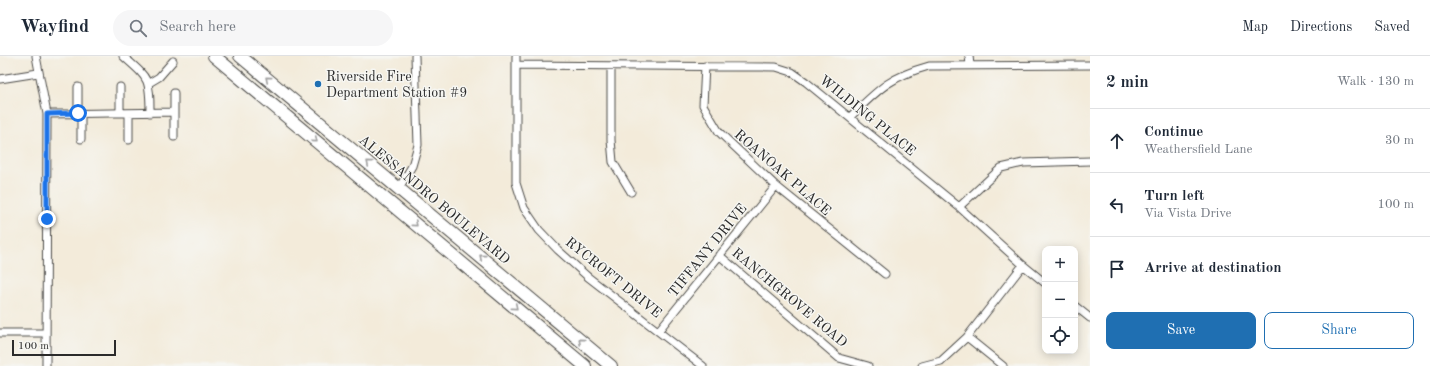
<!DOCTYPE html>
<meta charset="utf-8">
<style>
body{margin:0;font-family:"Old Standard TT",serif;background:#f6f6f7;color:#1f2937}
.controls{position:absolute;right:12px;bottom:12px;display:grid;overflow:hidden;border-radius:8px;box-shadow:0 2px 10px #0003}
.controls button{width:36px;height:36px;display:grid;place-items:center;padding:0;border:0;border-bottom:1px solid #e0e1e3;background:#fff;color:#1f2937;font:20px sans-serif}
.scale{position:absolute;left:12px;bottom:10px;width:104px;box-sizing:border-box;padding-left:4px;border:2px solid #2b2b2b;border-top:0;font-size:11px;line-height:14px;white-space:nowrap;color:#2b2b2b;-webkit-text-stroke:3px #f6f6f2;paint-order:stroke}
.stop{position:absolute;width:12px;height:12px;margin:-9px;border:3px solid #1a73e8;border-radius:50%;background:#fff}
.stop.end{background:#1a73e8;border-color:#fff;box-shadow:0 1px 4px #0008}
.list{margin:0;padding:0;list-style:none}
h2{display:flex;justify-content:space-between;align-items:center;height:52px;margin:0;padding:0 16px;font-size:17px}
h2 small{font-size:13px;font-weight:400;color:#747a83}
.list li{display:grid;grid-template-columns:26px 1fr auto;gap:12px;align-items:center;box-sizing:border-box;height:64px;padding:0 16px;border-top:1px solid #e0e1e3}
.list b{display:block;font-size:15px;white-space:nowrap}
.list p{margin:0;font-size:13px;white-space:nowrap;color:#747a83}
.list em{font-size:13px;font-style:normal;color:#747a83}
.actions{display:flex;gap:8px;padding:12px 16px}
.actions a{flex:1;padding:9px 0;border:1px solid #1f6fb2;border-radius:8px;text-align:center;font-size:14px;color:#1f6fb2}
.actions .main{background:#1f6fb2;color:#fff}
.icon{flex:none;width:22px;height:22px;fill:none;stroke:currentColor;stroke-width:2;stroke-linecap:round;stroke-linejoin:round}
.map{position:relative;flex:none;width:1090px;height:310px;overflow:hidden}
header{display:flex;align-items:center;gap:24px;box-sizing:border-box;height:56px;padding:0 20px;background:#fff;border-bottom:1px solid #e0e1e3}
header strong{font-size:19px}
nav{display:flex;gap:22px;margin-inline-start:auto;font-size:14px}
.search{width:280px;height:36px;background:#f6f6f7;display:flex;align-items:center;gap:10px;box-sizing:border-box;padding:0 14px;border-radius:22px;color:#747a83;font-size:15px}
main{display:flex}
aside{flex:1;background:#fff}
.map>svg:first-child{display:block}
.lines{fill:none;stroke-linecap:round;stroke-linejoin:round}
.minor-casing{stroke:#494845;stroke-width:9}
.primary-casing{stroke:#494845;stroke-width:14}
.minor{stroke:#fff;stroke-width:7}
.primary{stroke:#fff;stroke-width:12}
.oneway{stroke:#a0a0a0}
.route{stroke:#1a73e8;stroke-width:5}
.poi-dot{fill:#1f6fb2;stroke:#f6f6f2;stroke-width:1.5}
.labels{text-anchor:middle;stroke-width:3;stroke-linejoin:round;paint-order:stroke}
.poi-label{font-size:14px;fill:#2b2b2b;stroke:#f6f6f2;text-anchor:start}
.street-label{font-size:14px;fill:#2b2b2b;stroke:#f6f6f2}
</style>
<header>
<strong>Wayfind</strong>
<div class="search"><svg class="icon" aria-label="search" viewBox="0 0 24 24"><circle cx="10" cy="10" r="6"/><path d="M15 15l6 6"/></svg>Search here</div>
<nav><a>Map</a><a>Directions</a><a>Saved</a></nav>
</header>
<main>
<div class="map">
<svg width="1090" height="310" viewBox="0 0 1090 310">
<rect width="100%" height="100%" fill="#f6f6f2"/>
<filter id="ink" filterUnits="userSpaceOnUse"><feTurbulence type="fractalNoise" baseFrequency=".025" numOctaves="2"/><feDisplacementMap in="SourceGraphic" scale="8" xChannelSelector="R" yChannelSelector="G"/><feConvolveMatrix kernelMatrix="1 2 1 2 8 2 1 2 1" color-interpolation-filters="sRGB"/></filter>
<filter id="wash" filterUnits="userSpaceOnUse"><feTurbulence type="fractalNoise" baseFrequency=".012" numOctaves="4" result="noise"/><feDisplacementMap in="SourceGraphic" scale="16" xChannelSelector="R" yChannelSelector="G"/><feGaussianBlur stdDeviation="0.9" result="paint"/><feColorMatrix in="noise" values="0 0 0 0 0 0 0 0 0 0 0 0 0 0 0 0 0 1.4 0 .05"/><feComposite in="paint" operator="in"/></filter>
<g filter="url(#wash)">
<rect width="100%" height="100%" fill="#f3ebda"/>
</g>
<g filter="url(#ink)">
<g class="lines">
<!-- minor casing -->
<g class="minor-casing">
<path id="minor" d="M 36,0 L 47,58 L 46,310
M 123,0 C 149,23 150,22 150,57
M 516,0 L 516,127 L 524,152 L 539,174 L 558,194 L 588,221 L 703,310
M 969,0 L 970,9
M 516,9 L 776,11 L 792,16 L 806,26 L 959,151 L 1023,209 L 1045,227
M 611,10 L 611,84 L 613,106 L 631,136
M 705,10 L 703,49 L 719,76 L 776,130 L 885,218
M 0,23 L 38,17
M 149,27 L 159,21 L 173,5
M 120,31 L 120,57
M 174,37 L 174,81
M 78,57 L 78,31
M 129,57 L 129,84
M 47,58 L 174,56
M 850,61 C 878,34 889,21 929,10 L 1090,9
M 81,83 L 81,57
M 399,132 L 412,110 L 418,89 L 415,0
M 959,151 L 1001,112 L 1023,107 L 1090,105
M 719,199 L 839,302 L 868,310
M 1075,250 L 1090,262
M 659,274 L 776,130
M 0,277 L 46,277
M 967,281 L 1003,310
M 922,310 L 941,305 L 967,281 L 1023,209"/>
</g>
<!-- primary casing -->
<g class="primary-casing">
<path id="primary" d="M 214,0 L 585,310
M 240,0 L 611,310"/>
</g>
<!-- minor -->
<use href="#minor" class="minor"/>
<!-- primary -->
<use href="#primary" class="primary"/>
</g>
<!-- one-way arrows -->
<defs><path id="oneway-chevron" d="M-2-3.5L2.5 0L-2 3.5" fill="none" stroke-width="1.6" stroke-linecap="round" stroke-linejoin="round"/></defs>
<g class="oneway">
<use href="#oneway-chevron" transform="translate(268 23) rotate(-140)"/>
<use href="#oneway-chevron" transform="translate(315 84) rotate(40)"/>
<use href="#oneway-chevron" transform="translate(369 107) rotate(-140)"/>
<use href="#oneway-chevron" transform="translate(415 168) rotate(40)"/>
<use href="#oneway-chevron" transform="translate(482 201) rotate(-140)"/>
<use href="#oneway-chevron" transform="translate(515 251) rotate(40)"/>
<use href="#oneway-chevron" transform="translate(581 285) rotate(-140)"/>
</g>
</g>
<g class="lines" filter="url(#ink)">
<!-- route -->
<path class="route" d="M 47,163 L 47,58 L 78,57"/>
</g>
<!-- markers -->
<circle class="poi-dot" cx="318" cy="28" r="4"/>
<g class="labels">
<!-- poi labels -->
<g class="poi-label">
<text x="326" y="25">Riverside Fire<tspan x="326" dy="16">Department Station #9</tspan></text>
</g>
<!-- street labels -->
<g class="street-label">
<text transform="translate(868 59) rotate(39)" y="5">WILDING PLACE</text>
<text transform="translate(783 116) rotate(41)" y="5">ROANOAK PLACE</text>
<text transform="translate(435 143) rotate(40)" y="5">ALESSANDRO BOULEVARD</text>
<text transform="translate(707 194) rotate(-51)" y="5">TIFFANY DRIVE</text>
<text transform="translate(614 221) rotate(39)" y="5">RYCROFT DRIVE</text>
<text transform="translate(790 241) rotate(40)" y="5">RANCHGROVE ROAD</text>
</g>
</g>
</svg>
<div class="controls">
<button>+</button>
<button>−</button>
<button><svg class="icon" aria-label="locate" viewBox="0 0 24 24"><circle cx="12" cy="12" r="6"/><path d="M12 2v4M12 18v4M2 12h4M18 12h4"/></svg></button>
</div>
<div class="scale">100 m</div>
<div class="stop" style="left:78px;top:57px"></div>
<div class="stop end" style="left:47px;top:163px"></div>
</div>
<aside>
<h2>2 min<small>Walk · 130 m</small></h2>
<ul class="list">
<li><svg class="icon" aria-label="ahead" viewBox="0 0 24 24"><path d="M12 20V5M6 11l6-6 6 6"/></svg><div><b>Continue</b><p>Weathersfield Lane</p></div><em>30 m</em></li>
<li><svg class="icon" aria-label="left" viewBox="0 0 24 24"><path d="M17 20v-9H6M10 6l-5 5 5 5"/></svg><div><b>Turn left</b><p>Via Vista Drive</p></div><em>100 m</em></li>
<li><svg class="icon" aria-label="arrive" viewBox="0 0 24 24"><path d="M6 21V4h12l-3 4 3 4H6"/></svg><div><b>Arrive at destination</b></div></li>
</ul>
<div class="actions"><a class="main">Save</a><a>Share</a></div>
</aside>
</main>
